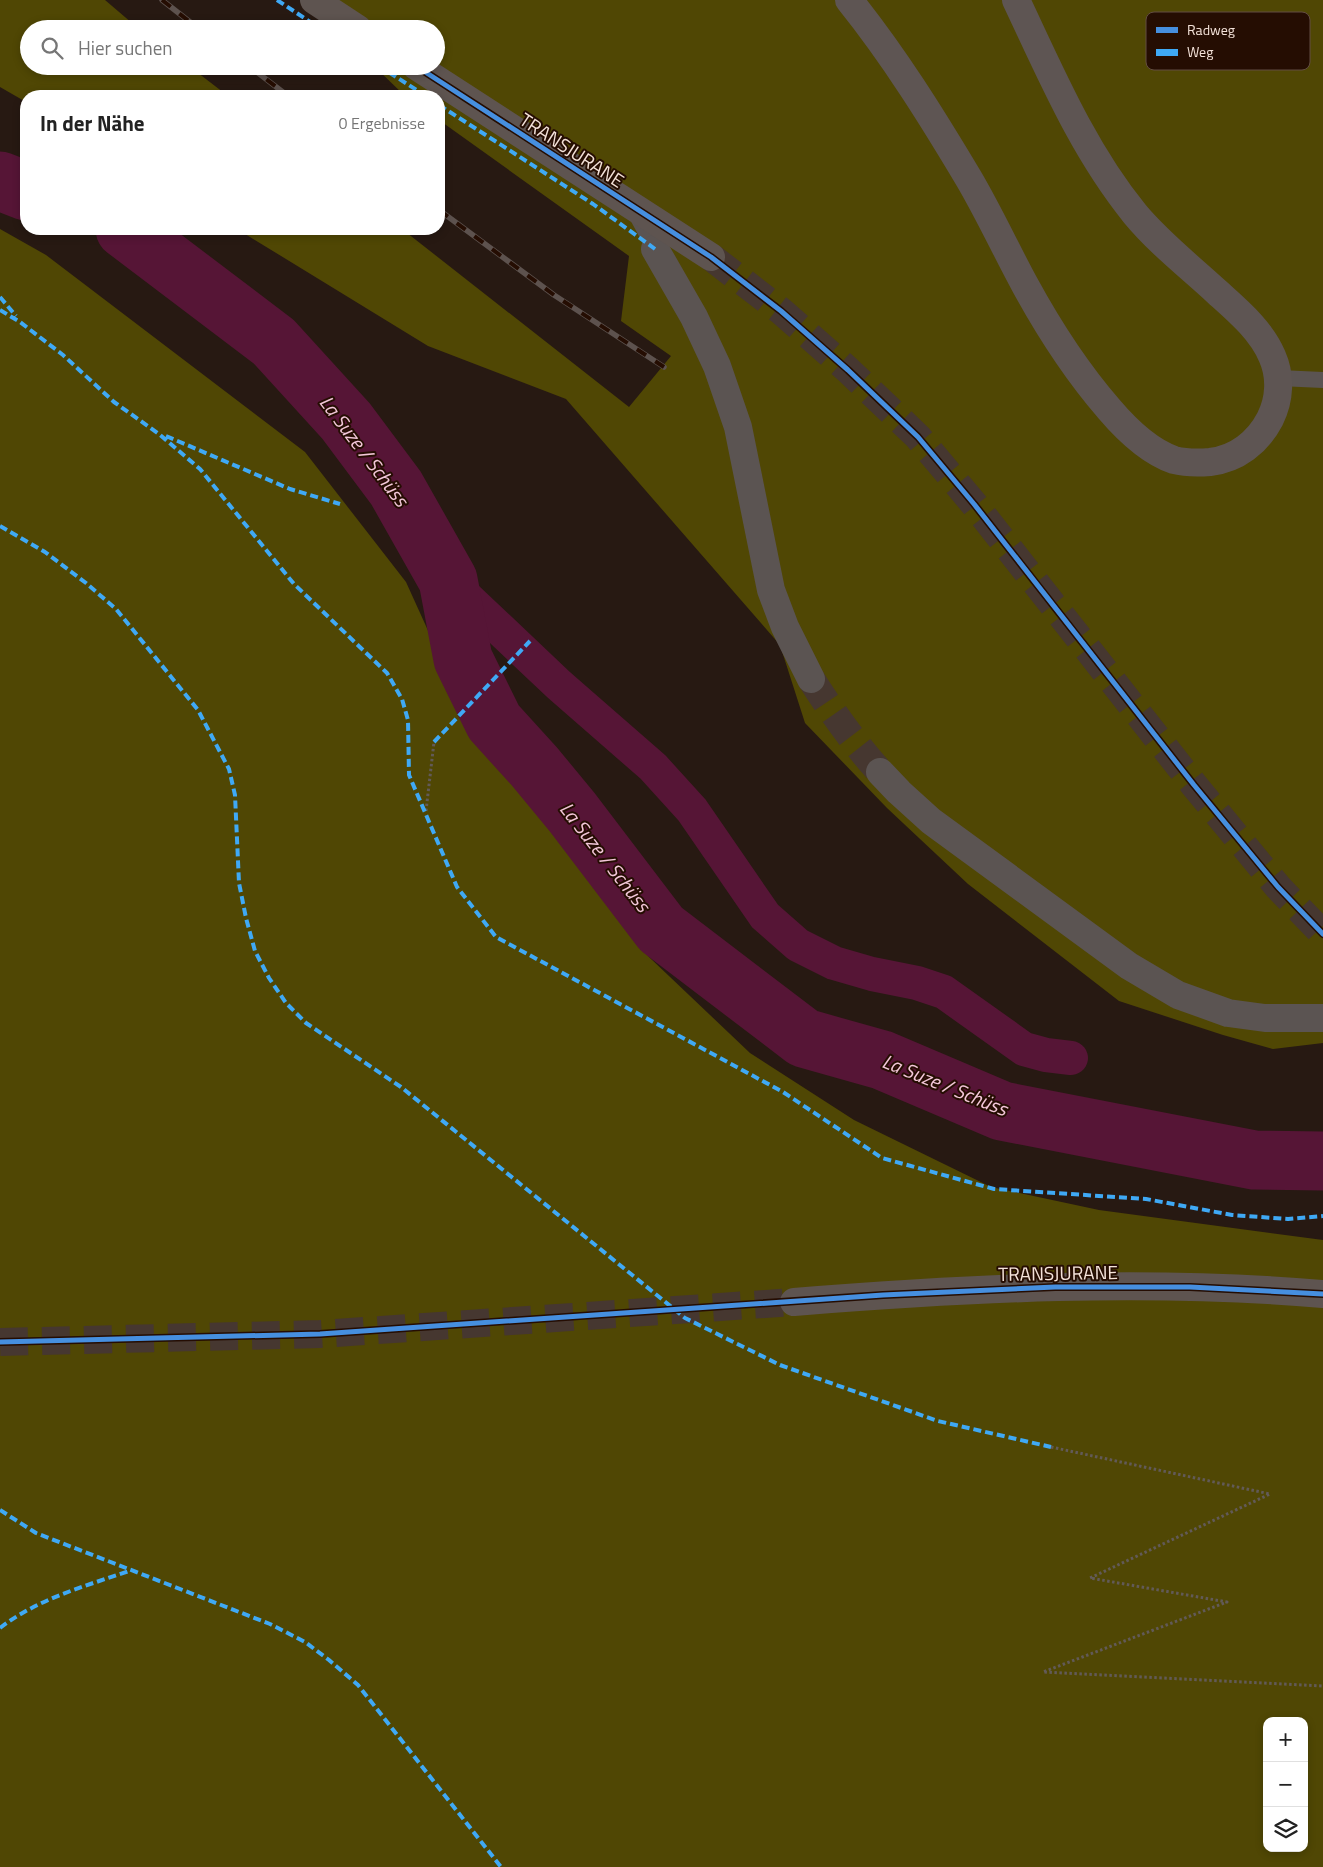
<!DOCTYPE html>
<html lang="de">
<meta charset="utf-8">
<style>
body{margin:0;font-family:"Titillium Web",sans-serif;background:#f6f6f6;color:#222}
.controls{position:absolute;right:15px;bottom:15px;display:grid;overflow:hidden;border-radius:10px;box-shadow:0 2px 8px #0003}
.controls button{width:45px;height:45px;display:grid;place-items:center;padding:0;border:0;border-bottom:1px solid #e0e0e0;background:#fff;color:#222;font:25px sans-serif}
.list{margin:0;padding:0;list-style:none}
h2{display:flex;justify-content:space-between;align-items:center;height:65px;margin:0;padding:0 20px;font-size:21px}
h2 small{font-size:16px;font-weight:400;color:#767676}
.icon{flex:none;width:28px;height:28px;fill:none;stroke:currentColor;stroke-width:2;stroke-linecap:round;stroke-linejoin:round}
.map{position:relative;flex:none;width:1323px;height:1867px;overflow:hidden}
.search{position:absolute;background:#fff;box-shadow:0 2px 8px #0003;left:20px;top:20px;width:425px;height:55px;display:flex;align-items:center;gap:12px;box-sizing:border-box;padding:0 18px;border-radius:28px;color:#767676;font-size:19px}
.panel{position:absolute;background:#fff;box-shadow:0 2px 8px #0003;left:20px;top:90px;width:425px;height:145px;border-radius:20px}
.map>svg:first-child{display:block}
.forest{fill:#504704;fill-rule:evenodd}
.lines{fill:none;stroke-linecap:round;stroke-linejoin:round}
.canal{stroke:#561536;stroke-width:34}
.river{stroke:#561536;stroke-width:59}
.street-tunnel{stroke:#463730;stroke-width:28;stroke-dasharray:28 14;stroke-linecap:butt}
.primary-tunnel{stroke:#463730;stroke-width:28;stroke-dasharray:28 14;stroke-linecap:butt}
.path{stroke:#625a58;stroke-width:3;stroke-dasharray:2.5 2.5;stroke-linecap:butt}
.lane{stroke:#5b5452;stroke-width:16}
.street{stroke:#5b5452;stroke-width:28}
.secondary{stroke:#5e5553;stroke-width:28}
.primary{stroke:#5e5450;stroke-width:28}
.rail-casing{stroke:#5d524e;stroke-width:5.5}
.rail{stroke:#250d02;stroke-width:4;stroke-dasharray:11;stroke-linecap:butt}
.quiet{stroke:#3fa9f5;stroke-width:4;stroke-dasharray:8 4;stroke-linecap:butt}
.cycleway-casing{stroke:#250d02;stroke-width:8}
.cycleway{stroke:#468fdf;stroke-width:5}
.labels{text-anchor:middle;stroke-width:4;stroke-linejoin:round;paint-order:stroke}
.street-label{font-size:19px;fill:#f4e2d9;stroke:#250d02}
.water-label{font-size:20px;font-style:italic;fill:#f3c7d9;stroke:#250d02}
.key{fill:#250d02;stroke:#634d42;stroke-width:1}
.key-label{font-size:14px;fill:#f4e2d9}
</style>
<div class="map">
<svg width="1323" height="1867" viewBox="0 0 1323 1867">
<rect width="100%" height="100%" fill="#271912"/>
<!-- forest -->
<path class="forest" d="M 0,0 L 105,0 L 139,29 L 29,29 L 29,66 L 189,66 L 228,96 L 26,96 L 26,102 L 0,87 Z
M 306,0 L 1323,0 L 1323,1043 L 1273,1049 L 1223,1035 L 1119,1001 L 968,884 L 887,808 L 805,723 L 780,645 L 566,399 L 428,346 L 237,229 L 402,229 L 629,407 L 671,356 L 621,321 L 629,256 L 439,120 L 439,96 L 405,96 L 374,66 L 436,66 L 436,29 L 336,29 Z
M 0,229 L 46,255 L 305,452 L 406,582 L 450,679 L 521,790 L 649,957 L 750,1053 L 854,1120 L 991,1187 L 1099,1210 L 1323,1240 L 1323,1867 L 0,1867 ZM 1267,1721 L 1304,1721 L 1304,1848 L 1267,1848 Z"/>
<g class="lines">
<!-- canal -->
<path class="canal" d="M 448,580 L 559,685 L 653,767 L 692,810 L 765,916 L 798,945 L 834,963 L 872,974 L 917,983 L 944,992 L 1024,1049 L 1046,1055 L 1071,1058"/>
<!-- river -->
<path class="river" d="M 0,181 L 26,191
M 125,229 L 274,342 L 346,421 L 396,488 L 448,580 L 463,659 L 494,722 L 534,766 L 572,812 L 661,929 L 804,1038 L 882,1060 L 1002,1111 L 1254,1160 L 1323,1161"/>
<!-- street-tunnel -->
<path class="street-tunnel" d="M 811,679 C 832,712 854,743 880,772"/>
<!-- primary-tunnel -->
<path class="primary-tunnel" d="M 711,257 L 781,311 L 848,370 L 918,437 L 974,504 L 1194,785 L 1278,887 L 1323,934
M 0,1342 L 320,1334 L 794,1302"/>
<!-- path -->
<path class="path" d="M 426,811 L 434,742
M 1051,1447 L 1270,1494 L 1090,1578 L 1227,1602 L 1043,1672 L 1323,1686"/>
<!-- lane -->
<path class="lane" d="M 635,212 L 655,249
M 1279,378 L 1323,380"/>
<!-- street -->
<path class="street" d="M 655,249 L 694,317 L 717,366 L 738,427 L 771,590 L 785,627 L 811,679
M 880,772 L 899,792 L 931,821 L 1129,966 L 1178,995 L 1228,1013 L 1265,1018 L 1323,1018"/>
<!-- secondary -->
<path class="secondary" d="M 849,0 C 894,56 932,117 969,179 C 989,213 1006,250 1025,285 C 1049,329 1076,371 1109,409 C 1126,429 1148,451 1174,460 C 1186,463 1198,463 1210,462 C 1237,459 1258,442 1270,419 C 1280,399 1281,376 1272,356 C 1261,330 1237,310 1217,292 C 1190,267 1159,243 1135,214 C 1083,150 1051,74 1016,0"/>
<!-- primary -->
<path class="primary" d="M 314,0 L 358,29
M 416,66 L 711,257
M 794,1302 C 970,1288 1147,1279 1323,1294"/>
<!-- rail casing -->
<g class="rail-casing">
<path id="rail" d="M 162,0 L 199,29
M 249,66 L 288,96
M 439,210 L 554,295 L 664,367"/>
</g>
<!-- rail -->
<use href="#rail" class="rail"/>
<!-- quiet -->
<path class="quiet" d="M 277,0 L 321,29
M 379,66 L 426,96
M 439,105 L 593,204 L 655,249
M 0,297 L 16,316
M 0,310 L 20,322 L 63,355 L 114,402 L 159,434 L 200,469 L 294,584 L 387,673 L 402,699 L 408,720 L 409,775 L 457,887 L 496,937 L 783,1092 L 882,1158 L 994,1189 L 1146,1199 L 1232,1215 L 1288,1219 L 1323,1216
M 166,436 L 290,489 L 340,504
M 0,526 L 45,552 L 86,583 L 116,609 L 198,710 L 229,769 L 235,795 L 239,883 L 246,918 L 255,951 L 269,978 L 286,1003 L 306,1023 L 401,1087 L 685,1318 L 780,1365 L 938,1421 L 1051,1447
M 434,742 L 530,641
M 0,1510 L 36,1533 L 270,1624 L 305,1642 L 329,1660 L 358,1685 L 501,1867
M 0,1628 C 39,1598 86,1586 132,1570"/>
<!-- cycleway casing -->
<g class="cycleway-casing">
<path id="cycleway" d="M 416,66 L 711,257 L 781,311 L 848,370 L 918,437 L 974,504 L 1194,785 L 1278,887 L 1323,934
M 0,1342 L 320,1334 L 883,1295 L 1055,1287 L 1190,1287 L 1323,1294"/>
</g>
<!-- cycleway -->
<use href="#cycleway" class="cycleway"/>
</g>
<g class="labels">
<!-- street labels -->
<g class="street-label">
<text transform="translate(572 150) rotate(33)" y="7">TRANSJURANE</text>
<text transform="translate(1058 1273) rotate(-1)" y="7">TRANSJURANE</text>
</g>
<!-- water labels -->
<g class="water-label">
<text transform="translate(364 451) rotate(53)" y="7">La Suze / Schüss</text>
<text transform="translate(605 857) rotate(52)" y="7">La Suze / Schüss</text>
<text transform="translate(945 1085) rotate(22)" y="7">La Suze / Schüss</text>
</g>
</g>
<!-- legend -->
<rect x="1146" y="12" width="164" height="58" rx="8" class="key"/>
<rect x="1156" y="27" width="22" height="6" fill="#468fdf"/>
<rect x="1156" y="49" width="22" height="7" fill="#3fa9f5"/>
<g class="key-label">
<text x="1187" y="35">Radweg</text>
<text x="1187" y="57">Weg</text>
</g>
</svg>
<div class="controls">
<button>+</button>
<button>−</button>
<button><svg class="icon" aria-label="layers" viewBox="0 0 24 24"><path d="M12 4l9 5-9 5-9-5zM3 14l9 5 9-5"/></svg></button>
</div>
<div class="search"><svg class="icon" aria-label="search" viewBox="0 0 24 24"><circle cx="10" cy="10" r="6"/><path d="M15 15l6 6"/></svg>Hier suchen</div>
<section class="panel">
<h2>In der Nähe<small>0 Ergebnisse</small></h2>
<ul class="list">
</ul>
</section>
</div>
